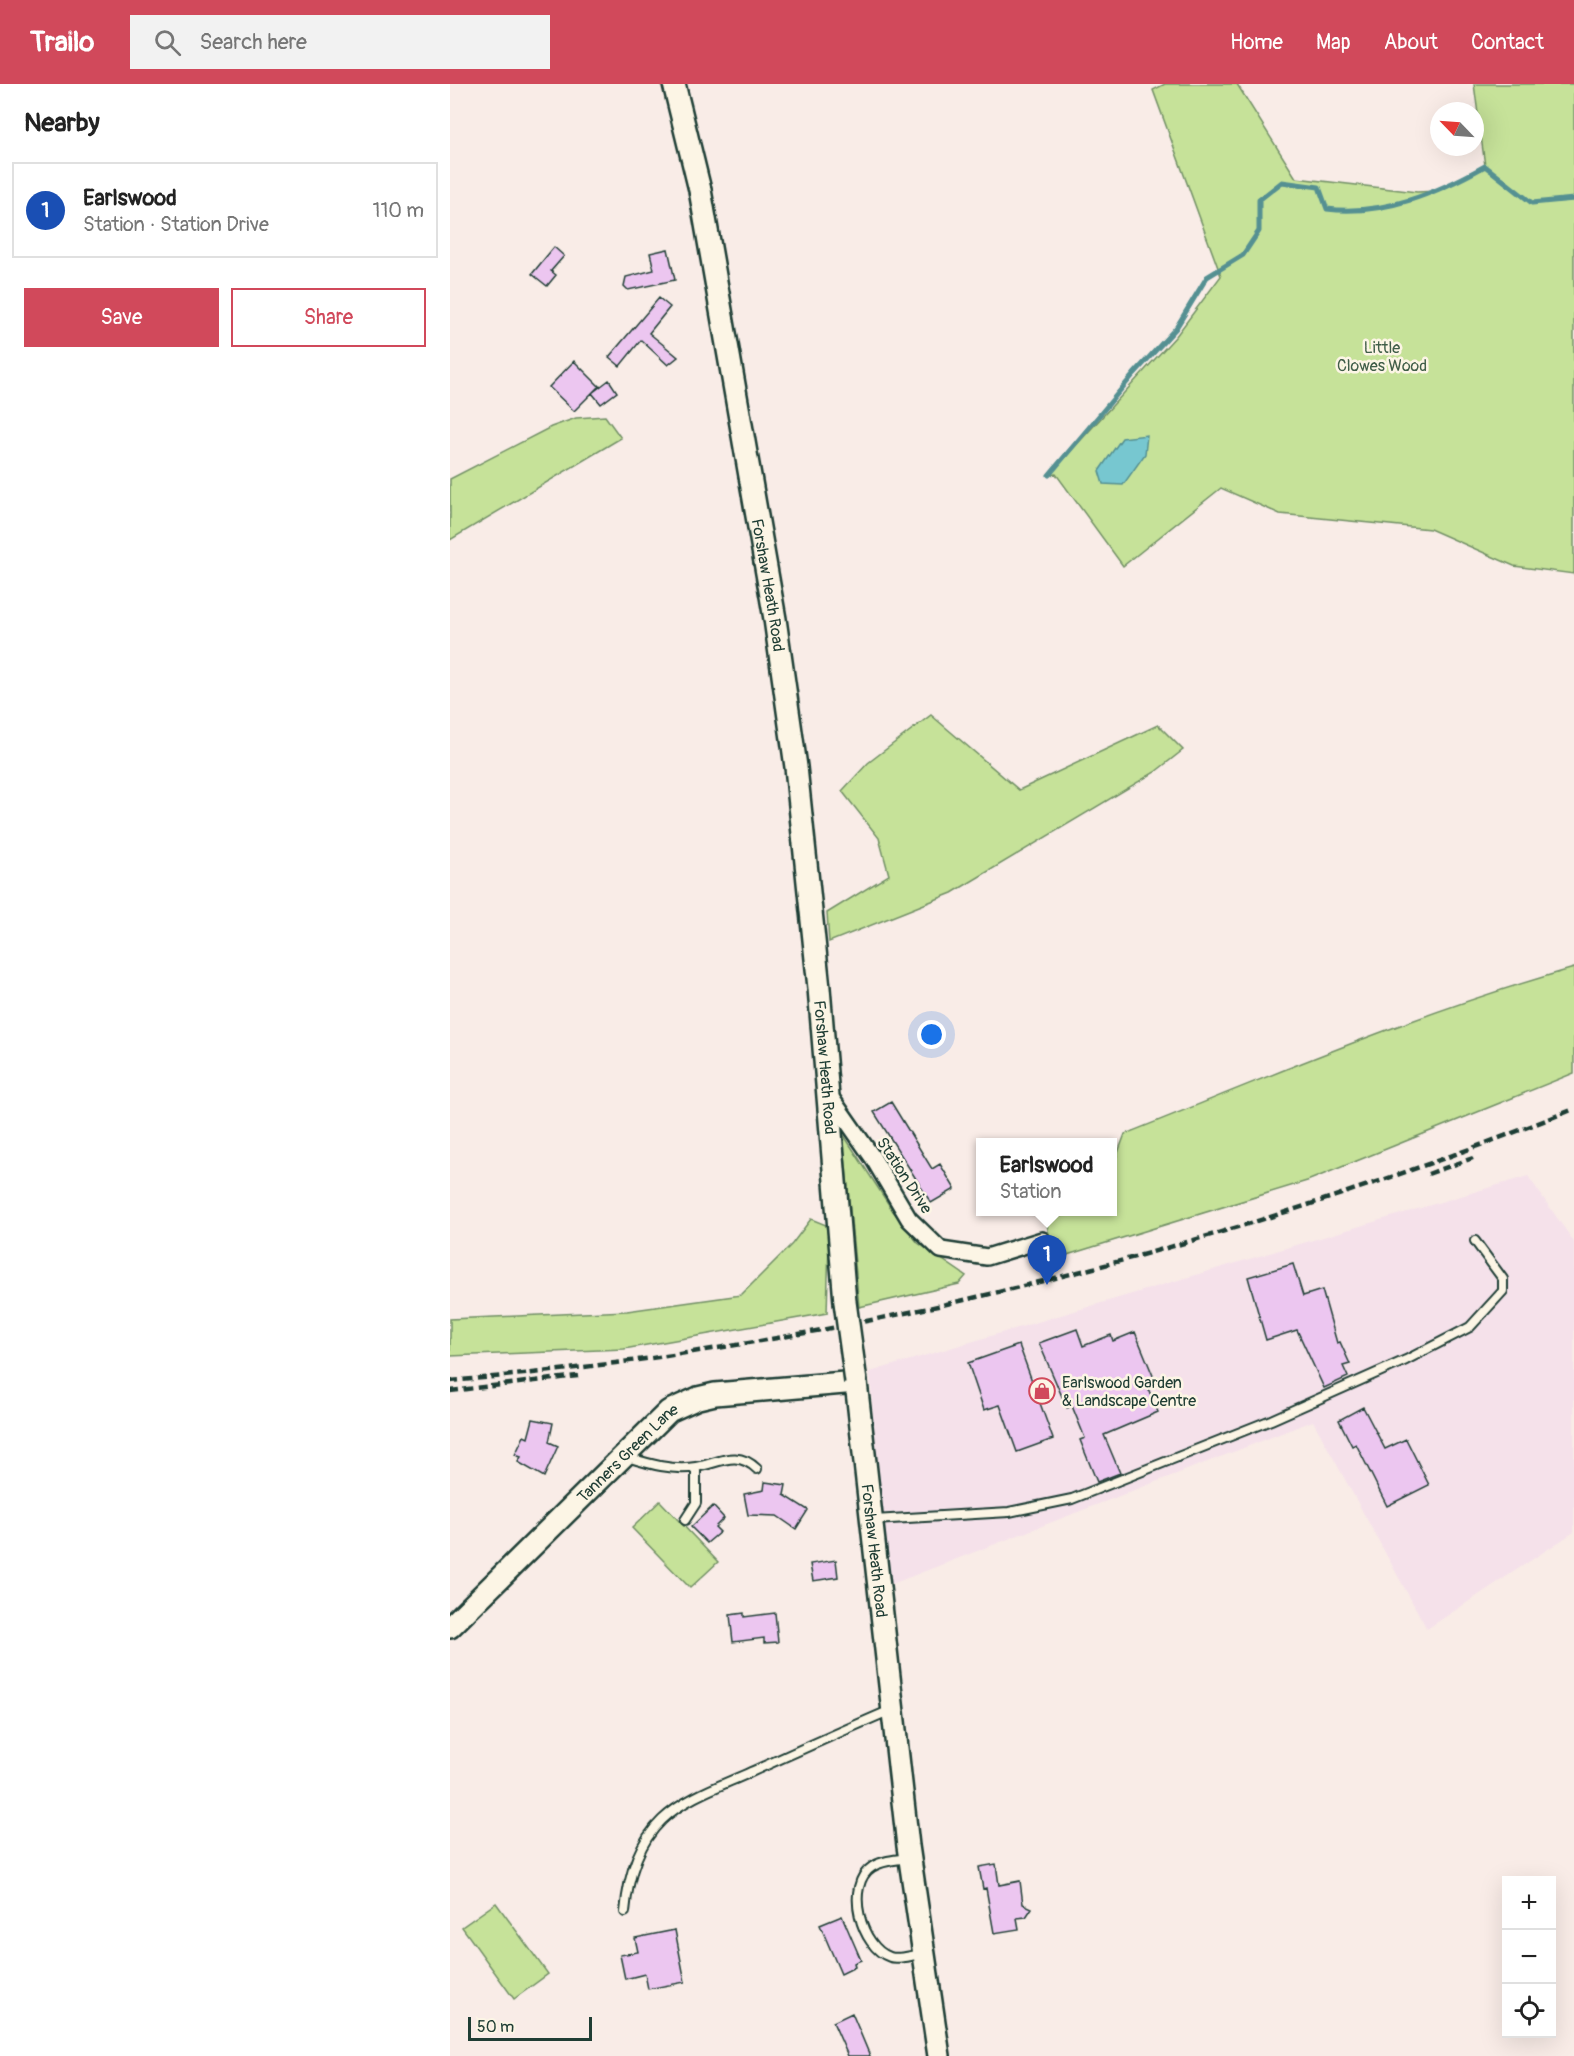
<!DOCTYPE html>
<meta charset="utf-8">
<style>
body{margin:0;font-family:Pangolin,sans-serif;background:#f2f2f2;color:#222}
.controls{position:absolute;right:18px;bottom:18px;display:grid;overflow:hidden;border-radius:0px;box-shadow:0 6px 24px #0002}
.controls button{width:54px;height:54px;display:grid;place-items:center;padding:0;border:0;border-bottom:2px solid #e0e0e0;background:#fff;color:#222;font:30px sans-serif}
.compass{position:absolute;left:980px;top:18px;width:54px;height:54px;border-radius:50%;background:#fff;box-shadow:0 6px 24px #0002;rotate:295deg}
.scale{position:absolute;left:18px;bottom:15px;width:124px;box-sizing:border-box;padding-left:6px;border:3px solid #1f3d34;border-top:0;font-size:16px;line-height:21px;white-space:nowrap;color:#1f3d34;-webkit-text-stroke:4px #fcf5e5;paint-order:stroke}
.you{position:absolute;left:482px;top:951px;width:21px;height:21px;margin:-15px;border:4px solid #fff;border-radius:50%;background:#1a73e8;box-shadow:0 0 0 9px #1a73e833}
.badge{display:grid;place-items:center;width:39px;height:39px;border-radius:50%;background:#d1495b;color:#fff;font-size:20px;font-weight:700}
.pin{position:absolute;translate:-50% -50px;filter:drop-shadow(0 2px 3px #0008)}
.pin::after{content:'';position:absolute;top:32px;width:21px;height:18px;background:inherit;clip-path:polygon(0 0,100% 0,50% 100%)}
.popup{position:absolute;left:526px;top:1054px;width:141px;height:78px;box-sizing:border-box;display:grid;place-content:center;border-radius:0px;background:#fff;filter:drop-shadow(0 2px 4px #0005);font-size:20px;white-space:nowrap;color:#767676}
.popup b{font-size:22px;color:#222}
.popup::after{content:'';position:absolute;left:50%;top:100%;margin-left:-12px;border:12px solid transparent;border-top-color:#fff}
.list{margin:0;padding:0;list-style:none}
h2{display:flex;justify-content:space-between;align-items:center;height:78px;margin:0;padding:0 24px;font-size:26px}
h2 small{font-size:20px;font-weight:400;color:#767676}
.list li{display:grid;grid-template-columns:39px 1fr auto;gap:18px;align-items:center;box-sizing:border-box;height:96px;margin:0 12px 12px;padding:0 12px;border:2px solid #e0e0e0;border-radius:0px}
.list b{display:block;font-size:22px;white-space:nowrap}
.list p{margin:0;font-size:20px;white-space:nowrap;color:#767676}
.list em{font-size:20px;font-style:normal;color:#767676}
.actions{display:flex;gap:12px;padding:18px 24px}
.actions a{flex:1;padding:14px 0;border:2px solid #d1495b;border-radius:0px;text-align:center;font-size:21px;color:#d1495b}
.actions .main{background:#d1495b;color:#fff}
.icon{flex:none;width:33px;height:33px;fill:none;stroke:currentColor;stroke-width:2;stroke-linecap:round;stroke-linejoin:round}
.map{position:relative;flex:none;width:1124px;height:1972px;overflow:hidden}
header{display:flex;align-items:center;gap:36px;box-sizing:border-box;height:84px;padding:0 30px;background:#d1495b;color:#fff}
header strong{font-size:28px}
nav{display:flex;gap:33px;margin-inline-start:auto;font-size:21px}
.search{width:420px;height:54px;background:#f2f2f2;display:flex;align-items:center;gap:15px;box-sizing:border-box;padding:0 21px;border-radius:0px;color:#767676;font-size:22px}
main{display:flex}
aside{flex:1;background:#fff}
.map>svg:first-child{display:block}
.built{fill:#f5e1ea}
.green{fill:#c6e299;stroke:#729066;stroke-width:1.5}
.water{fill:#77c7d0;stroke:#549092;stroke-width:1.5}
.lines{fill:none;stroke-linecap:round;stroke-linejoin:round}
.stream{stroke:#549092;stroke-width:5}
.building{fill:#ecc6f0;stroke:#1f3d34;stroke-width:1.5}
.lane-casing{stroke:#1f3d34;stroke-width:12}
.street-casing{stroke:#1f3d34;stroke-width:20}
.secondary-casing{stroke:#1f3d34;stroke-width:26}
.lane{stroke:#fcf5e5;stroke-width:8}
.street{stroke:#fcf5e5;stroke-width:15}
.secondary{stroke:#fcf5e5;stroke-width:21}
.rail{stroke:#1f3d34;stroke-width:4.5;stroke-dasharray:9 4.5;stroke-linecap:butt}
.secondary-bridge-casing{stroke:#1f3d34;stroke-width:26;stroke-linecap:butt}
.secondary-bridge{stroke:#fcf5e5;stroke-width:21}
.labels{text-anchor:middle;stroke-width:5;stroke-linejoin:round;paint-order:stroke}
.park-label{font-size:16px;fill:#405e48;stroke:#fcf5e5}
.street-label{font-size:16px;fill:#1f3d34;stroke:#fcf5e5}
.poi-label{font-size:16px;fill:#1f3d34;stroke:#fcf5e5;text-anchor:start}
</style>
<header>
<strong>Trailo</strong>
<div class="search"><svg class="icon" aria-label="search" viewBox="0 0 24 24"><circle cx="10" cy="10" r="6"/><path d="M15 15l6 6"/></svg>Search here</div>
<nav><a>Home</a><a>Map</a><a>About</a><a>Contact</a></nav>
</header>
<main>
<aside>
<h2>Nearby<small></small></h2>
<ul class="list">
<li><span class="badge" style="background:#1a4fb4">1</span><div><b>Earlswood</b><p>Station · Station Drive</p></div><em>110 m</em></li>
</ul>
<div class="actions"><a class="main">Save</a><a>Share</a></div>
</aside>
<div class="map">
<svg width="1124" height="1972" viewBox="0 0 1124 1972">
<rect width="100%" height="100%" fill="#f9ece7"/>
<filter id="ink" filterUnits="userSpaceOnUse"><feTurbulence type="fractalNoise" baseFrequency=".0167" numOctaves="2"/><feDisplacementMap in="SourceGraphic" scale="12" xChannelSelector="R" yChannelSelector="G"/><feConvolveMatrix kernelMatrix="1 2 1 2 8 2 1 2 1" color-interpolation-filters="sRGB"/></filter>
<g filter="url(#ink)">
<!-- built -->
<path class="built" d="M 1078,1092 L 1124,1158 L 1124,1448 L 977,1545 L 863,1337 L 434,1503 L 420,1288 Z"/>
<!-- green -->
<path class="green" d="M 715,0 L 787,0 L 846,94 L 967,108 L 988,107 L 1035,82 L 1024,0 L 1124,0 L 1124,490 L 1064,482 L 980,445 L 830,430 L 771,404 L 673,482 L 606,390 L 599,391 L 726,252 L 771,192 L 703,6 Z
M 155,332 L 171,354 L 0,456 L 0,395 L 101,343 L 126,334 Z
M 481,631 L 569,706 L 708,641 L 733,666 L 705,688 L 502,809 L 379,858 L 377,829 L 439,791 L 429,754 L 392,707 L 418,679 Z
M 1124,884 L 1124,989 L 857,1097 L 604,1175 L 596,1136 L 624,1128 L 663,1128 L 663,1082 L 675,1050 C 823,991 971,927 1124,884 Z
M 393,1050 L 443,1127 L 468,1159 L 516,1192 L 509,1200 L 409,1223 Z
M 361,1135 L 376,1141 L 379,1157 L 377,1229 L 174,1265 L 0,1272 L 0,1235 L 177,1227 L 291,1211 L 342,1160 Z
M 210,1417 L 268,1478 L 240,1504 L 182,1444 Z
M 46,1819 L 98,1890 L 64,1915 L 12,1843 Z"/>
<!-- water -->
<path class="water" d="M 697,351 L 695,370 L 673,401 L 653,400 L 649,387 L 672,354 Z"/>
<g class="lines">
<!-- stream -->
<path class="stream" d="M 599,391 L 684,290 L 726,244 L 757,193 L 793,171 L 809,147 L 809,116 L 832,98 L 869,103 L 877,125 C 933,132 987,109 1035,82 L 1082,119 L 1124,115"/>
</g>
<!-- building -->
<path class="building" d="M 104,163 L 114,172 L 101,187 L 106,191 L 97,202 L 82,190 Z
M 218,165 L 225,196 L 178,206 L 174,202 L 176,193 L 204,186 L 200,169 Z
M 209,214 L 220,223 L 199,249 L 228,273 L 218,281 L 191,256 L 170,282 L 159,273 Z
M 124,277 L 149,302 L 124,327 L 99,303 Z
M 159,296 L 167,308 L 151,320 L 142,309 Z
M 441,1018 L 482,1085 L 490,1080 L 505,1105 L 481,1119 L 424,1028 Z
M 843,1180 L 853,1212 L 872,1206 L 887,1259 L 890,1258 L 900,1280 L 893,1282 L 898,1293 L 874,1304 L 847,1246 L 816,1256 L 798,1193 Z
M 627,1245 L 633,1262 L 661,1251 L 663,1257 L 685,1248 L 706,1299 L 697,1302 L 708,1328 L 654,1351 L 670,1389 L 647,1398 L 630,1356 L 635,1354 L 622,1322 L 617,1324 L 589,1259 Z
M 569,1261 L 603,1355 L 567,1368 L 550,1321 L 534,1326 L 518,1279 Z
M 913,1323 L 935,1365 L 956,1355 L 979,1401 L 937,1422 L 906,1360 L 902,1362 L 889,1336 Z
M 83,1335 L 103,1339 L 99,1358 L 108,1362 L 94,1393 L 68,1378 L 71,1373 L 65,1371 L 74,1352 L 78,1354 Z
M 315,1398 L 336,1401 L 334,1411 L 358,1426 L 346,1445 L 327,1432 L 298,1431 L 294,1410 L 314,1406 Z
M 263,1422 L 274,1434 L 265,1443 L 270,1448 L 257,1459 L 241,1443 Z
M 386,1476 L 388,1493 L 363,1497 L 360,1480 Z
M 294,1529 L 294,1533 L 325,1529 L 328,1558 L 314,1559 L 314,1554 L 283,1558 L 280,1531 Z
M 546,1780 L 549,1801 L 570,1797 L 573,1820 L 582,1824 L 576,1833 L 567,1834 L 569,1845 L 544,1849 L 536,1804 L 533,1805 L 529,1783 Z
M 392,1832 L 411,1876 L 404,1879 L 405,1883 L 391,1890 L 370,1841 Z
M 225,1846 L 235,1898 L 198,1905 L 195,1890 L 175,1895 L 170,1871 L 188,1868 L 185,1854 Z
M 402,1929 L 420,1972 L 398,1972 L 383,1938 Z"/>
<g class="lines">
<!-- lane casing -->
<g class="lane-casing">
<path id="lane" d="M 177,1373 C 199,1380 223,1387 246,1383 C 270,1379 286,1365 307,1385
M 235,1436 L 246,1419 L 246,1383
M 424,1436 L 559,1428 L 622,1415 L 821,1336 L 956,1276 L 1020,1243 L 1053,1207 L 1053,1195 L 1025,1157
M 458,1774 C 447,1776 432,1776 422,1783 C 394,1801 411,1864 440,1873 C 449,1876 462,1871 472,1870
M 175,1828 C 178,1794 187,1760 212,1736 C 236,1713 273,1701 301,1688 C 348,1667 394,1646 441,1626"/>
</g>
<!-- street casing -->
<g class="street-casing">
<path id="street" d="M 379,1011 L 423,1074 L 459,1135 L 491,1166 L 537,1173 L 592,1156"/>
</g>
<!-- secondary casing -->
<g class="secondary-casing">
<g id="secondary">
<path id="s1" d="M 224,0 L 250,106 L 325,535 L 346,683 L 369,904 L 395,1218"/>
<path id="s2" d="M 0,1543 L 219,1327 L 248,1314 L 265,1310 L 406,1298 L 458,1762 L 489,1972"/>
</g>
</g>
<!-- lane -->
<use href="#lane" class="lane"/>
<!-- street -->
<use href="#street" class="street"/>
<!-- secondary -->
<use href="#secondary" class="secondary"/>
<!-- rail -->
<path class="rail" d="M 978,1090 L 1023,1074
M 0,1297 C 387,1264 764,1168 1124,1025
M 0,1307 L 128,1292"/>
<!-- secondary-bridge casing -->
<g class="secondary-bridge-casing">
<path id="secondary-bridge" d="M 395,1218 L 406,1298"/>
</g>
<!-- secondary-bridge -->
<use href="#secondary-bridge" class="secondary-bridge"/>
</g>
</g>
<!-- icons -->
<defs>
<g id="shop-ring" transform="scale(1.35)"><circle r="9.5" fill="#fcf5e5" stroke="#d1495b" stroke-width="1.5"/><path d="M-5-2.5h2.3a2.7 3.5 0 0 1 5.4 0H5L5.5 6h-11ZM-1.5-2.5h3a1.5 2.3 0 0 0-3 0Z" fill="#d1495b"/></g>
</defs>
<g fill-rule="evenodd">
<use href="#shop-ring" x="592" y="1307"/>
</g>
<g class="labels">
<!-- park labels -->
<g class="park-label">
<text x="932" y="269">Little<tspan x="932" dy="18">Clowes Wood</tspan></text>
</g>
<!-- street labels -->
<g class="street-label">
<text dy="6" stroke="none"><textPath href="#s1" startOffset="510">Forshaw Heath Road</textPath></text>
<text dy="6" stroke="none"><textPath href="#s1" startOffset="996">Forshaw Heath Road</textPath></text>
<text transform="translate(455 1091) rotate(57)" y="6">Station Drive</text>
<text dy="6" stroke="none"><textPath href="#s2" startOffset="249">Tanners Green Lane</textPath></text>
<text dy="6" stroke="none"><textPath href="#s2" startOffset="668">Forshaw Heath Road</textPath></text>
</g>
<!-- poi labels -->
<g class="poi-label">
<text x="612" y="1304">Earlswood Garden<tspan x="612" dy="18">&amp; Landscape Centre</tspan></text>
</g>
</g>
</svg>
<div class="controls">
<button>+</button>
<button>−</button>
<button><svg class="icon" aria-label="locate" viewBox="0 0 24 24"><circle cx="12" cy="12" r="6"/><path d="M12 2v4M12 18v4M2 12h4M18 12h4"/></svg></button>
</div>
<svg class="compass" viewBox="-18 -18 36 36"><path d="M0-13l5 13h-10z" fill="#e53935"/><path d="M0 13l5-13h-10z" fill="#767676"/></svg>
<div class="scale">50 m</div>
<div class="you"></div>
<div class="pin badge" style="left:597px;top:1201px;background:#1a4fb4">1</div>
<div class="popup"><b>Earlswood</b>Station</div>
</div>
</main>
